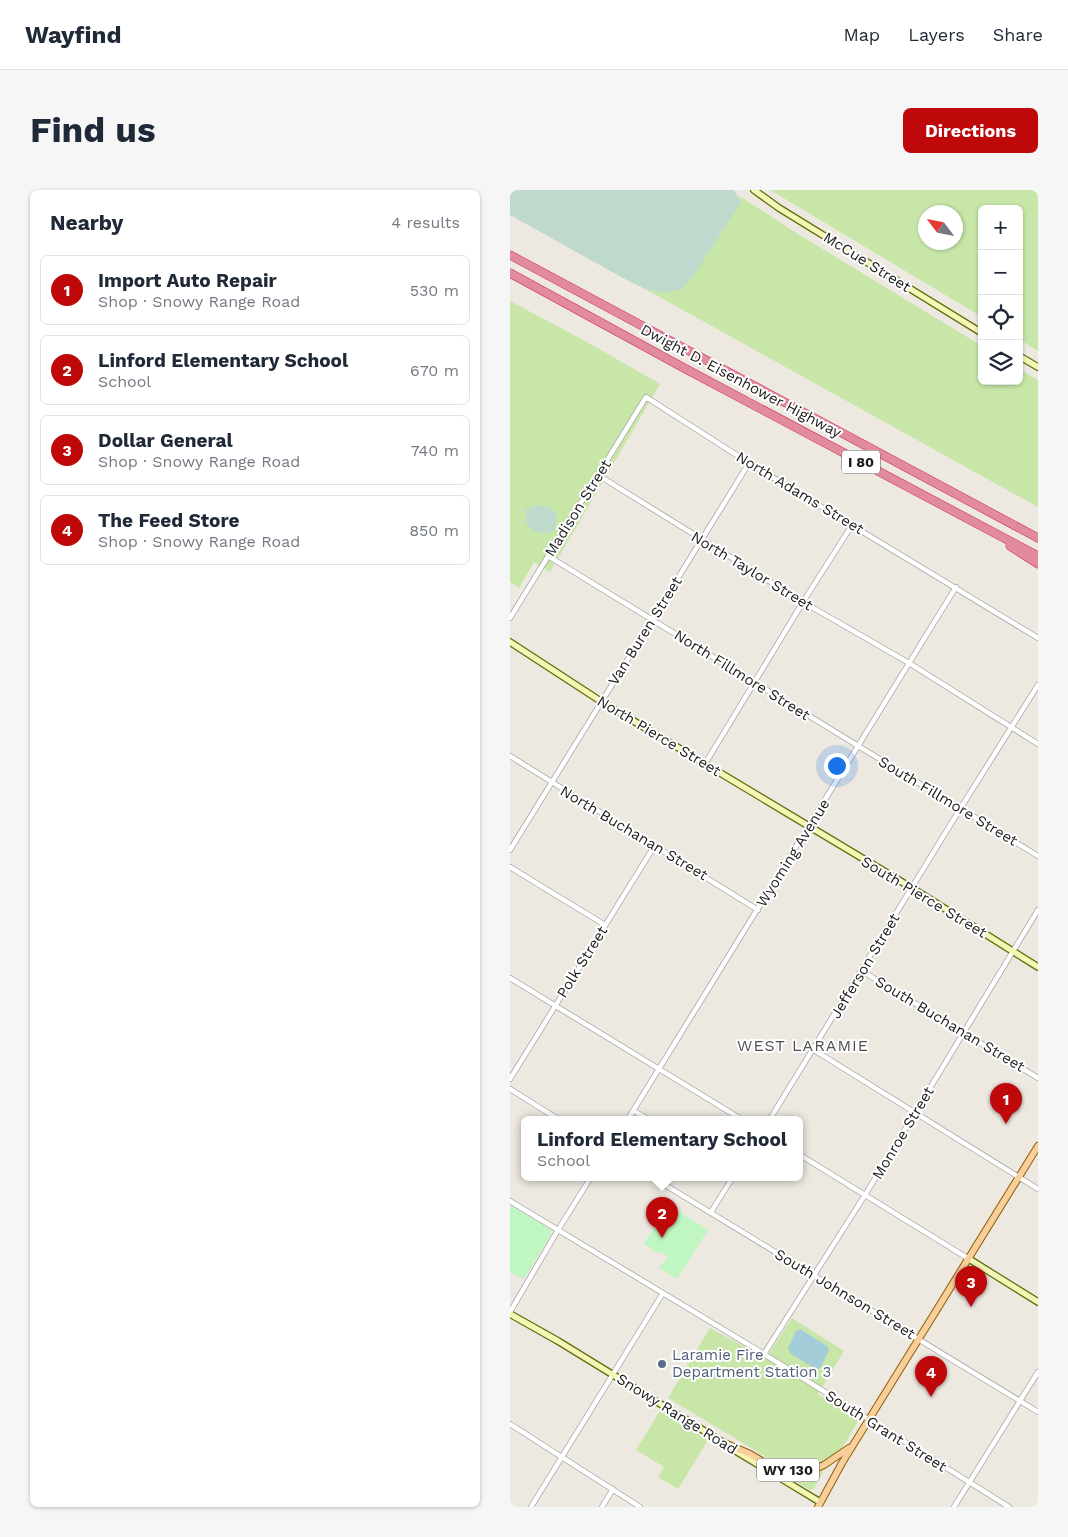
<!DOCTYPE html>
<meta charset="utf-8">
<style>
body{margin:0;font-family:"Work Sans",sans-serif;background:#f6f6f7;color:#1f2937}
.controls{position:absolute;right:15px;top:15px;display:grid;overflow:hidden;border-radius:8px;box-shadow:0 1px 4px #0004}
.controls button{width:45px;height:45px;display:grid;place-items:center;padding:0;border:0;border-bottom:1px solid #e0e1e3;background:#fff;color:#1f2937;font:25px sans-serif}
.compass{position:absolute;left:408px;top:15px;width:45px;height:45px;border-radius:50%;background:#fff;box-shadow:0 1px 4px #0004;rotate:302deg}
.you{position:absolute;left:326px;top:575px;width:18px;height:18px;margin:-12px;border:4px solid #fff;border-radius:50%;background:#1a73e8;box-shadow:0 0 0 8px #1a73e833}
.badge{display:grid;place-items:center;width:32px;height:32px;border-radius:50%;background:#bf080a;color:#fff;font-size:16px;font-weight:700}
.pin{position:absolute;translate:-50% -41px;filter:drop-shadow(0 1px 2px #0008)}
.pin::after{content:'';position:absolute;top:26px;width:18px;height:15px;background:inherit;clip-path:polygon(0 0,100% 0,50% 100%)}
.popup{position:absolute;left:11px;top:926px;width:282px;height:65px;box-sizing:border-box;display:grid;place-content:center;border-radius:8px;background:#fff;filter:drop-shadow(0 1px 4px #0005);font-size:16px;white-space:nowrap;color:#747a83}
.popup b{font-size:19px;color:#1f2937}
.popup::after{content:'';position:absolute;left:50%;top:100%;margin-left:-10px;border:10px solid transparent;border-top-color:#fff}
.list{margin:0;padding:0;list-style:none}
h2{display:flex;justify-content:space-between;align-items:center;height:65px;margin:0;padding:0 20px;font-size:21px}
h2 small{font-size:16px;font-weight:400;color:#747a83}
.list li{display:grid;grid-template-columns:32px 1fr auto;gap:15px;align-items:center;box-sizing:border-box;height:70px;margin:0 10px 10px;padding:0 10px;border:1px solid #e0e1e3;border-radius:8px}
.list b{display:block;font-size:19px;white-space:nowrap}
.list p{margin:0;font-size:16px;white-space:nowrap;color:#747a83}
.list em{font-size:16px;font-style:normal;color:#747a83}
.icon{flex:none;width:28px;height:28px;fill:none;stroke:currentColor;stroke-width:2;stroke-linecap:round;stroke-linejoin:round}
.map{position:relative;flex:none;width:528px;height:1317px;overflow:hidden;border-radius:8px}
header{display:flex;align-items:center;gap:30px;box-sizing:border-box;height:70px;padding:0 25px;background:#fff;border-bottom:1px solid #e0e1e3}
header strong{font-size:24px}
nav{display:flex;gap:28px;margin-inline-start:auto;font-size:18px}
.intro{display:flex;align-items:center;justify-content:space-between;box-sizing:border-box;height:120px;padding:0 30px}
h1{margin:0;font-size:35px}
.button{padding:12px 22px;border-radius:8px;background:#bf080a;color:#fff;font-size:18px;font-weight:700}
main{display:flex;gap:30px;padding:0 30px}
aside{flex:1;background:#fff;border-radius:8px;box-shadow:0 1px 4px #0004}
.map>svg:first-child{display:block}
.grass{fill:#c7e6a8;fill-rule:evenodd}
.wetland{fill:#bfdacd}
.park{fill:#bff6c2}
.water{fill:#a3cdd9}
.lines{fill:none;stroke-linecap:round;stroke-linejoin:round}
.street-casing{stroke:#a3a3a3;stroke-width:6}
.secondary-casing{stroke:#626c09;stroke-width:8}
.primary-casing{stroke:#8d5f06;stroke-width:8}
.highway-casing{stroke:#cf2a64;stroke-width:9}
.street{stroke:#fff;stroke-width:4.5}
.secondary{stroke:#f4f6b6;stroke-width:5.5}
.primary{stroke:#f8cf9b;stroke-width:6}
.highway{stroke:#e28b9c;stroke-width:8}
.service-dot{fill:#5c6f8a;stroke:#fff;stroke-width:2}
.labels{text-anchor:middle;stroke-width:4;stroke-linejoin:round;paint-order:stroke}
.shield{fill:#fff;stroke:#606060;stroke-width:1}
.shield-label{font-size:14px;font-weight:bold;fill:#1c1c1c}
.street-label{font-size:15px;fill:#1c1c1c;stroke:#fff}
.service-label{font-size:15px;fill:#4e5e75;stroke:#fff;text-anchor:start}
.neighbourhood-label{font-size:16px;letter-spacing:1px;fill:#4f4f4f;stroke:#fff}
</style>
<header>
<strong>Wayfind</strong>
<nav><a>Map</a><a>Layers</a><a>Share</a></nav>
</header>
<div class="intro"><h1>Find us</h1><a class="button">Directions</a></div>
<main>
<aside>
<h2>Nearby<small>4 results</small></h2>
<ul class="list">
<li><span class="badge">1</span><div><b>Import Auto Repair</b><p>Shop · Snowy Range Road</p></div><em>530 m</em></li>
<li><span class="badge">2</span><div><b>Linford Elementary School</b><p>School</p></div><em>670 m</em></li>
<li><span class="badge">3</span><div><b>Dollar General</b><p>Shop · Snowy Range Road</p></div><em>740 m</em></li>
<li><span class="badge">4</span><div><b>The Feed Store</b><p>Shop · Snowy Range Road</p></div><em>850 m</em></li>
</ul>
</aside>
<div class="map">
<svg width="528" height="1317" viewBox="0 0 528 1317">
<rect width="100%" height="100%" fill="#ede9e1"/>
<!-- grass -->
<path class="grass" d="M 260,0 L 528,0 L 528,161 L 509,149 L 509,19 L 472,19 L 472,127 ZM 446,22 L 446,52 L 416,52 L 416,22 Z
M 228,5 L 288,44 L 472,156 L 472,191 L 509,191 L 509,179 L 528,190 L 528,317 L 135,99 L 152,103 L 231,11 Z
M 0,111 L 77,152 L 150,194 L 40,382 L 24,372 L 9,398 L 0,392 Z
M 282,1128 L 334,1161 L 308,1204 L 349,1230 C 342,1240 336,1254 328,1263 C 316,1274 291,1279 276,1275 C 271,1274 266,1272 261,1270 L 158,1208 L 200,1138 L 256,1168 Z
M 150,1221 L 198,1250 L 168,1299 L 148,1287 L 154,1277 L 126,1260 Z
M 312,1278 L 313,1282 L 304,1299 L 300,1300 L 268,1281 Z"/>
<!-- wetland -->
<path class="wetland" d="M 0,0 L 224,0 L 231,11 L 226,21 L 180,91 L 169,100 L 152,103 L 135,99 L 111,87 L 0,25 Z
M 27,315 L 38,317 L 46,322 L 47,330 L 44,341 L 35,343 L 23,341 L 16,332 L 16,319 Z"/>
<!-- park -->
<path class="park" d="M 0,1015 L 43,1041 L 14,1089 L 0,1082 Z
M 158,1015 L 198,1040 L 167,1089 L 149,1078 L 158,1067 L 151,1061 L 149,1064 L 134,1054 Z"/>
<!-- water -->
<path class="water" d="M 290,1139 L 317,1156 L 319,1160 L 311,1177 L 307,1180 L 280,1163 L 278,1158 L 286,1141 Z"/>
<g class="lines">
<!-- street casing -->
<g class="street-casing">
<path id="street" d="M 88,285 L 293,412 L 399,473 L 528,554
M 38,366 L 528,666
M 0,428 L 136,207 L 239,273 L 528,448
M 0,566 L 248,720
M 195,574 L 293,412 L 342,335
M 0,660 L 239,273
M 0,677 L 95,735
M 352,781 L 528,888
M 0,788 L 231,929
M 304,860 L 528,999
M 0,889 L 145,655
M 0,899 L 48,929
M 124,921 L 138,929
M 118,929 L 446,397
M 260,929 L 450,619 L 528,495
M 290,965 L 459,1069
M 142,987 L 528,1222
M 0,1011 L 254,1164 L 499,1317
M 201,1022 L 223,987
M 0,1122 L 48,1040 L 81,987
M 254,1164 L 355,1005 L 528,720
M 0,1234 L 130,1317
M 21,1317 L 153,1103
M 92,1317 L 103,1299
M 444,1317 L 528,1182"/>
</g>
<!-- secondary casing -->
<g class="secondary-casing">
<path id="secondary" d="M 244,0 L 269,18 L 472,143
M 509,166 L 528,177
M 0,452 L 92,512 L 402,698 L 528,777
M 459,1069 L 528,1112
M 0,1124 L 48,1151 L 214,1253
M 224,1260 L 310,1312"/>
</g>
<!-- primary casing -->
<g class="primary-casing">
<path id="primary" d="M 212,1252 L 240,1264 L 257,1274 L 272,1280 L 286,1281 L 302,1280 L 314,1275 L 339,1258
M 308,1317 L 332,1273 L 528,956"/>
</g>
<!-- highway casing -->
<g class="highway-casing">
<path id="highway" d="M 0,65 L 528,348
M 0,83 L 174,178 L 528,366
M 500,356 L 528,374"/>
</g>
<!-- street -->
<use href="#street" class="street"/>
<!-- secondary -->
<use href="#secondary" class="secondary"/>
<!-- primary -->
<use href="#primary" class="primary"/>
<!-- highway -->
<use href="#highway" class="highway"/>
</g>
<!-- markers -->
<circle class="service-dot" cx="152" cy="1174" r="5"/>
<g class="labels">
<!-- shield labels -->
<g class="shield">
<rect x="332" y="260.5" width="38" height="23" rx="4"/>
<rect x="247" y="1268.5" width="62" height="23" rx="4"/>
</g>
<g class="shield-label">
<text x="351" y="277">I 80</text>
<text x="278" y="1285">WY 130</text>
</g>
<!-- street labels -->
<g class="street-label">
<text transform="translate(357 72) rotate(32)" y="5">McCue Street</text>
<text transform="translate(231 191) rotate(28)" y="5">Dwight D. Eisenhower Highway</text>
<text transform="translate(290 303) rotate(31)" y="5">North Adams Street</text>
<text transform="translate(68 318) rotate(-58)" y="5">Madison Street</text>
<text transform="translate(242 381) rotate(31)" y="5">North Taylor Street</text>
<text transform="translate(135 441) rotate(-58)" y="5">Van Buren Street</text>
<text transform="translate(232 485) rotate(32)" y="5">North Fillmore Street</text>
<text transform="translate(149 546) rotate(31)" y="5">North Pierce Street</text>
<text transform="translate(438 611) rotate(31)" y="5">South Fillmore Street</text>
<text transform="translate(124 643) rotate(31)" y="5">North Buchanan Street</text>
<text transform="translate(283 663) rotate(-58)" y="5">Wyoming Avenue</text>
<text transform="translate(414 707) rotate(31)" y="5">South Pierce Street</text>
<text transform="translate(72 772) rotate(-58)" y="5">Polk Street</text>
<text transform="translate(355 776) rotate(-59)" y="5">Jefferson Street</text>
<text transform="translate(440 834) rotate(31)" y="5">South Buchanan Street</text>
<text transform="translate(393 943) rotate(-59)" y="5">Monroe Street</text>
<text transform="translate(335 1104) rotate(31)" y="5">South Johnson Street</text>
<text transform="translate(167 1224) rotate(32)" y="5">Snowy Range Road</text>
<text transform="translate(376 1241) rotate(32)" y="5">South Grant Street</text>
</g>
<!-- service labels -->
<g class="service-label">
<text x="162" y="1170">Laramie Fire<tspan x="162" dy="17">Department Station 3</tspan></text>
</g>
<!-- neighbourhood labels -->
<g class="neighbourhood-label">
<text x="293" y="861">WEST LARAMIE</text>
</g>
</g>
</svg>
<div class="controls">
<button>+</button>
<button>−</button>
<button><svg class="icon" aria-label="locate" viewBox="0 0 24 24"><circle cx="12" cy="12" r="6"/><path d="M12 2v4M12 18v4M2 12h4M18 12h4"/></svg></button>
<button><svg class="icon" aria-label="layers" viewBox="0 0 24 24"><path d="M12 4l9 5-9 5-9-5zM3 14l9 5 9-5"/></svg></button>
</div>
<svg class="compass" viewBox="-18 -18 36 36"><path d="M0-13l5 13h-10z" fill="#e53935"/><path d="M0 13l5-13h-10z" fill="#747a83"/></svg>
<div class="you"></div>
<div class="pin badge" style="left:496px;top:934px">1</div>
<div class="pin badge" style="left:152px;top:1048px">2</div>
<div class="popup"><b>Linford Elementary School</b>School</div>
<div class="pin badge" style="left:461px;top:1117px">3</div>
<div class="pin badge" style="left:421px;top:1207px">4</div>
</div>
</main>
